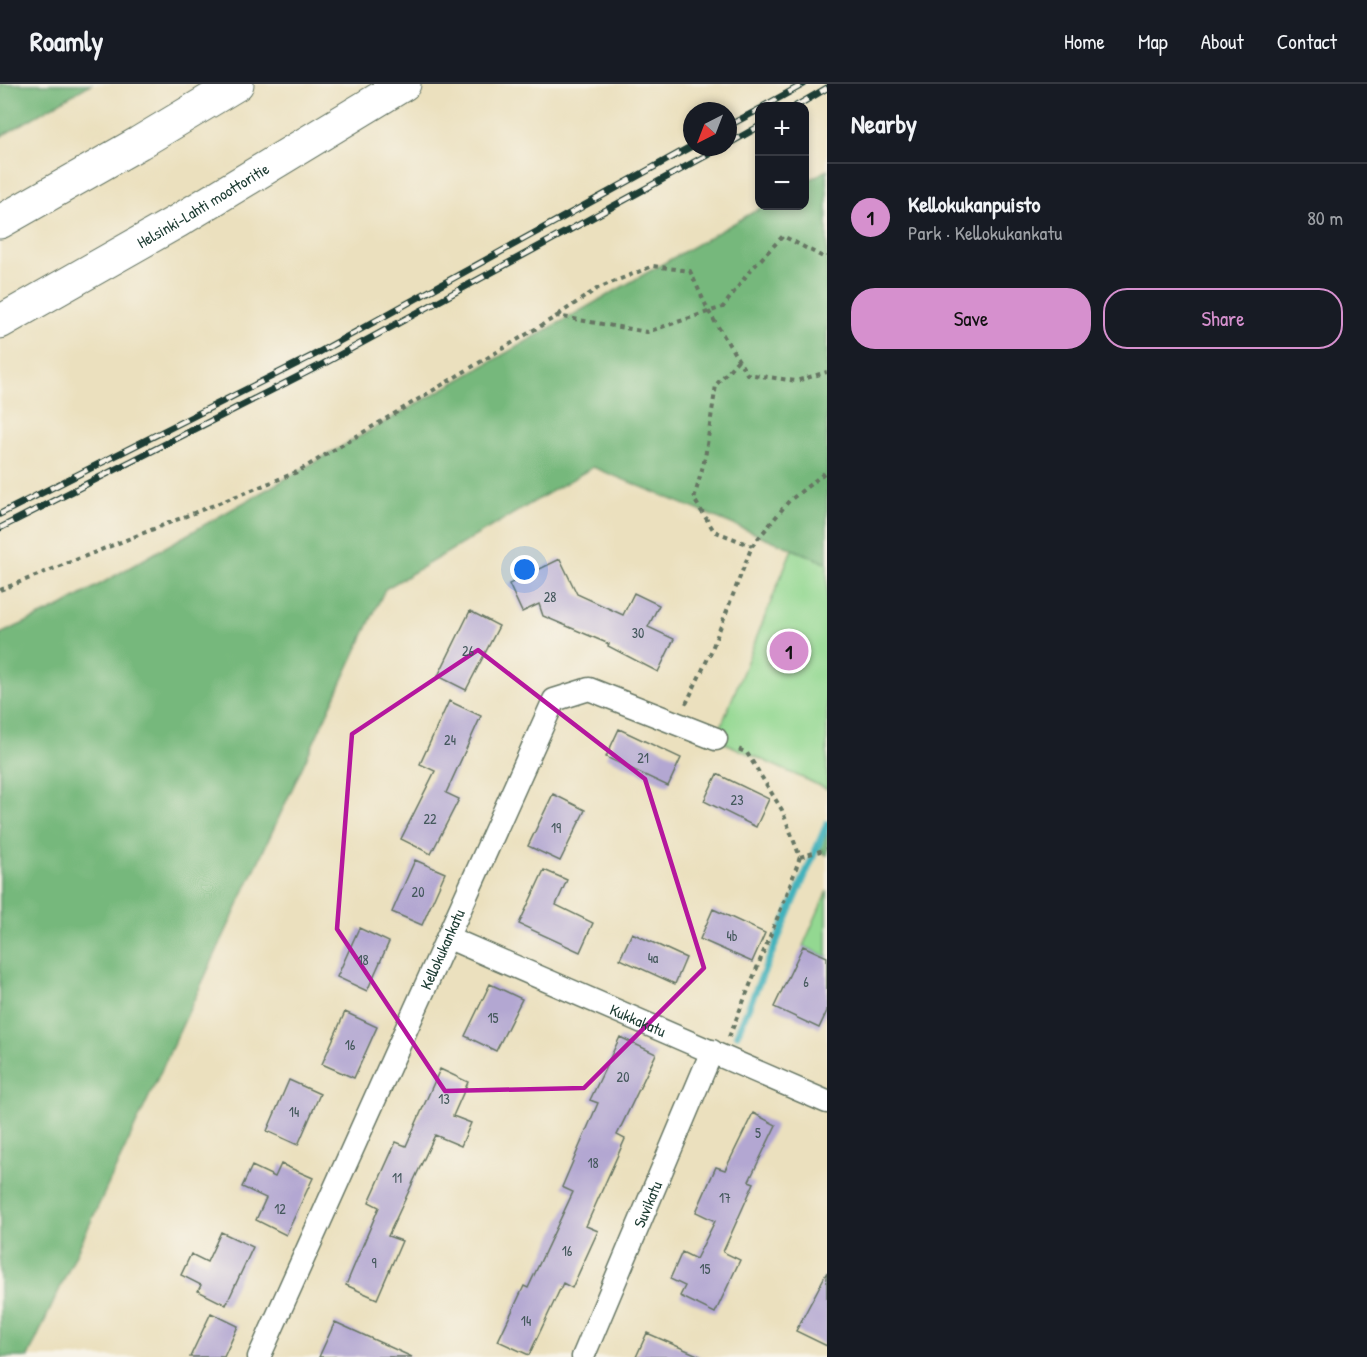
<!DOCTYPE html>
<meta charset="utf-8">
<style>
body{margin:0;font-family:"Patrick Hand",sans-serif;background:#20242c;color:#f1f3f6}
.controls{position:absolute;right:18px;top:18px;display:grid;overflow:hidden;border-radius:12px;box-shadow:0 3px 9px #0003}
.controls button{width:54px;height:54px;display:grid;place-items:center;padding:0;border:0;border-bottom:2px solid #363941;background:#171b24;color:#f1f3f6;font:30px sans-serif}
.compass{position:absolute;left:683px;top:18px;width:54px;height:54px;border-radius:50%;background:#171b24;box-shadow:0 3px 9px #0003;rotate:222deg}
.you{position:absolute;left:525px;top:486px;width:21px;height:21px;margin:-15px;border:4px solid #fff;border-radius:50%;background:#1a73e8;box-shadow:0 0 0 9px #1a73e833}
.badge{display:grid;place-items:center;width:39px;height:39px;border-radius:50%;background:#d690ce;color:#111;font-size:20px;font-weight:700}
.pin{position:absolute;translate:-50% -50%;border:3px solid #fff;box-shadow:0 2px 6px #0006}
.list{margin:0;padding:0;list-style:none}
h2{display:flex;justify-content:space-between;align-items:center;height:78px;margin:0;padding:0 24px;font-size:26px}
h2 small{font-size:20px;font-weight:400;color:#9ea1a6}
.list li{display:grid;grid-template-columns:39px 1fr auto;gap:18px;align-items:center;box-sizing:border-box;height:108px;padding:0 24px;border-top:2px solid #363941}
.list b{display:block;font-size:22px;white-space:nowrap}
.list p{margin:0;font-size:20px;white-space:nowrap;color:#9ea1a6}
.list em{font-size:20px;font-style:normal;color:#9ea1a6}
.actions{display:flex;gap:12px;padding:18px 24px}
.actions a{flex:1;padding:14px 0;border:2px solid #d690ce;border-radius:24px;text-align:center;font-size:21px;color:#d690ce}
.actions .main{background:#d690ce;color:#111}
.map{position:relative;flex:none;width:827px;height:1273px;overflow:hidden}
header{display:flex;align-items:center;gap:36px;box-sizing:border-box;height:84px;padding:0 30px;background:#171b24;border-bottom:2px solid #363941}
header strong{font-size:28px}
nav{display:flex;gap:33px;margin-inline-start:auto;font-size:21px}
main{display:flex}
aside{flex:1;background:#171b24}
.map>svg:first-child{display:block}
.green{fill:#93d891;stroke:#598a62;stroke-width:1.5}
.forest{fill:#76b87b;stroke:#4a7a58;stroke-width:1.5}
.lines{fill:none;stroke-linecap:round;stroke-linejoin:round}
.stream{stroke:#42b2bc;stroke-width:7}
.building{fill:#b3a7d2}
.street-casing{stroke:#667664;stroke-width:25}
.highway-casing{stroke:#667664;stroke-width:35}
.path{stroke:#667664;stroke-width:4;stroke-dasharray:4.5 4.5;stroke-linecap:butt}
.street{stroke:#fff;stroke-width:22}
.highway{stroke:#fff;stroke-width:33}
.rail-casing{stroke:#1f3d34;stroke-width:7}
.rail{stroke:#f7f3e8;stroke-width:4.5;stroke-dasharray:14;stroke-linecap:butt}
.marked{fill:none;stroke:#b5179e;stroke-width:4.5;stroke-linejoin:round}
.labels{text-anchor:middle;stroke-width:4.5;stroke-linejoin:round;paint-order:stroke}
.number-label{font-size:14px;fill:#44585c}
.street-label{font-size:16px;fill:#1f3d34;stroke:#f7f3e8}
</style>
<header>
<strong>Roamly</strong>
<nav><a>Home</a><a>Map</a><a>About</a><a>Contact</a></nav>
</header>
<main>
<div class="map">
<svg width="827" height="1273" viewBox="0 0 827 1273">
<rect width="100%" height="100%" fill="#f7f3e8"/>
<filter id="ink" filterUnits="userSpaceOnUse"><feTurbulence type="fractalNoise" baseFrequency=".0167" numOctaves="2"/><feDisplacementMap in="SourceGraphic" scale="12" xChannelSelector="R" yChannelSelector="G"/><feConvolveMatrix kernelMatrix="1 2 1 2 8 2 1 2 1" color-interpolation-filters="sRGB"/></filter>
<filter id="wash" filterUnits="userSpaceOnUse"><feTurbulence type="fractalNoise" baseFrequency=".008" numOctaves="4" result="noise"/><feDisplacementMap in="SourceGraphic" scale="24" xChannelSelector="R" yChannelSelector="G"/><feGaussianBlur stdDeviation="1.35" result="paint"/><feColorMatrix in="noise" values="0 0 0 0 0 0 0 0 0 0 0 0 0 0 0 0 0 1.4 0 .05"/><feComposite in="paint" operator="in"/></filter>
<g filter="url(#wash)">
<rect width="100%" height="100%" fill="#ebe0be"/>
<!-- green -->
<path class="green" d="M 792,465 L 827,479 L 827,705 L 716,655 Z
M 827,807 L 827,873 L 803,862 Z"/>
<!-- forest -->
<path class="forest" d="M 0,0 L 91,0 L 0,53 Z
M 827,86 L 827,479 L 593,383 L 385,505 L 28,1273 L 0,1273 L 0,550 L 62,522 L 764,122 L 804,122 L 805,98 Z
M 827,738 L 827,771 L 817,766 Z"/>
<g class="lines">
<!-- stream -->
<path class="stream" d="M 737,950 L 827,740"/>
</g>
<g id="blocks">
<!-- building -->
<path class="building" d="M 560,475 L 577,510 L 623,531 L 634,509 L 659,521 L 648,543 L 674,555 L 658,588 L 608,562 L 609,560 L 543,532 L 539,520 L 522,528 L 509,500 Z
M 470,527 L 499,542 L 466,606 L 438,592 Z
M 449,617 L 481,632 L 446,709 L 459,715 L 431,770 L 401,755 L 435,687 L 420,680 Z
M 619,645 L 681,674 L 668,702 L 606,673 Z
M 717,690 L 769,715 L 756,743 L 704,717 Z
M 553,710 L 585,726 L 560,777 L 528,762 Z
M 415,776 L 445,789 L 422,841 L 392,828 Z
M 544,786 L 567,796 L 556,821 L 593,839 L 580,868 L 519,840 Z
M 713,825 L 765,849 L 752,878 L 700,855 Z
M 359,844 L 389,858 L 367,907 L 337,893 Z
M 632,849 L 686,874 L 675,900 L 620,875 Z
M 803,862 L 827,873 L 827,927 L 819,944 L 774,923 Z
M 490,900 L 522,915 L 496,967 L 465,952 Z
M 345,928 L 377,943 L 354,994 L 322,980 Z
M 620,953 L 656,970 L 617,1051 L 625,1055 L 586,1142 L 598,1147 L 572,1204 L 563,1199 L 529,1271 L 498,1257 L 524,1202 L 528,1204 L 573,1108 L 562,1103 L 598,1019 L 590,1016 Z
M 440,985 L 468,998 L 453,1032 L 471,1039 L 461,1062 L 435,1051 L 388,1152 L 402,1157 L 377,1215 L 346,1201 L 379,1123 L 369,1118 L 396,1058 L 406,1062 Z
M 289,996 L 320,1010 L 298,1061 L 267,1047 Z
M 753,1029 L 776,1041 L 749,1097 L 754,1099 L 723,1168 L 740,1176 L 715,1229 L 680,1212 L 685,1202 L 670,1195 L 682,1168 L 696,1175 L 715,1137 L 696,1128 L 716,1083 L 725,1086 Z
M 281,1080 L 313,1094 L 286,1151 L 256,1136 L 266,1114 L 242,1103 L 252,1082 L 275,1093 Z
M 221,1148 L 253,1163 L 226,1221 L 198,1207 L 201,1201 L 181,1191 L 191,1170 L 207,1178 Z
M 827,1188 L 827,1262 L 796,1247 Z
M 211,1229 L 238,1242 L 224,1273 L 190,1273 Z
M 335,1238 L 412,1273 L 319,1273 Z
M 647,1249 L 702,1273 L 636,1273 Z"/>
</g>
</g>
<g filter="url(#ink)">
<use href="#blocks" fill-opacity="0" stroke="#667664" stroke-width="1.5"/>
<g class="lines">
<!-- street casing -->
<g class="street-casing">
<g id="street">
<path id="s1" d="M 449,854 L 827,1018"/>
<path id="s2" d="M 259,1273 L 554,616 L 589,605 L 716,655"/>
<path id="s3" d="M 583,1273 L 712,967"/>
</g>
</g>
<!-- highway casing -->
<g class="highway-casing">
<g id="highway">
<path d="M 0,138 L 139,59 L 237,0"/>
<path id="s4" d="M 0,238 L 178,137 L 404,0"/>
</g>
</g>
<!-- path -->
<path class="path" d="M 558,231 L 598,204 L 653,182 L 690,187 L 709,228 L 747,290 L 796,297 L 827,288
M 738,276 L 716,301 L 705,374 L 694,415 L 714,447 L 752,462
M 0,506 L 297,388 L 557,232 L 647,248 L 723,223 L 749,188 L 783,152 L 823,173 L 827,173
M 686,620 L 710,570 L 752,462 L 789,417 L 827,387
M 800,773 L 827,765
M 729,953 L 787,810 L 800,773 L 782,726 L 747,669 L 736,664"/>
<!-- street -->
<use href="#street" class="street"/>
<!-- highway -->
<use href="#highway" class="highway"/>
<!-- rail casing -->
<g class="rail-casing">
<path id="rail" d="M 764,22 L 804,0
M 796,22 L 827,4
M 728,42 L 760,25
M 728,60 L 760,42
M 0,430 L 314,271 L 692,62
M 0,444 L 323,280 L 722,63"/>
</g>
<!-- rail -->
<use href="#rail" class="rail"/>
</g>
</g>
<!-- marked area -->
<path class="marked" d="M 478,566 L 645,695 L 704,884 L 584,1004 L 445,1007 L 337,845 L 352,650 Z"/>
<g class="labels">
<!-- number labels -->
<g class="number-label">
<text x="550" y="518">28</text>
<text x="638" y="554">30</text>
<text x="468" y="572">26</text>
<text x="450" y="661">24</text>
<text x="643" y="679">21</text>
<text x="737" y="721">23</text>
<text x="430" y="740">22</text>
<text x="556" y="749">19</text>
<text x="418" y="813">20</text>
<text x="732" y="857">4b</text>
<text x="653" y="879">4a</text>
<text x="363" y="881">18</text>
<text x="806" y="903">6</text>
<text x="493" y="939">15</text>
<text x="350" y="966">16</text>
<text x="623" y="998">20</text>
<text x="444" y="1020">13</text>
<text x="294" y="1033">14</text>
<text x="758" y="1054">5</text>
<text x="593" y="1084">18</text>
<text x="397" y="1099">11</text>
<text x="725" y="1119">17</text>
<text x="280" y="1130">12</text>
<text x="567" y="1172">16</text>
<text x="374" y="1184">9</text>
<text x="705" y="1190">15</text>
<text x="526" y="1242">14</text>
</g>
<!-- street labels -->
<g class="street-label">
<text dy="6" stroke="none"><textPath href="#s4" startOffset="234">Helsinki-Lahti moottoritie</textPath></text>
<text dy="6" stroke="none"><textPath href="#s2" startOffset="447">Kellokukankatu</textPath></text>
<text dy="6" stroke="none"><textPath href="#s1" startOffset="206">Kukkakatu</textPath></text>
<text dy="6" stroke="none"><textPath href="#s3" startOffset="166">Suvikatu</textPath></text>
</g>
</g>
</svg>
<div class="controls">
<button>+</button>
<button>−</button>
</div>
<svg class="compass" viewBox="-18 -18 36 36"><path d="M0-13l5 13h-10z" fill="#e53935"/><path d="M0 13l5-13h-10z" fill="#9ea1a6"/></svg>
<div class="you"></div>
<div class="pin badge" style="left:789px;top:567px">1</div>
</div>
<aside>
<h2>Nearby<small></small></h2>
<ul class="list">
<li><span class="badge">1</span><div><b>Kellokukanpuisto</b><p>Park · Kellokukankatu</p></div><em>80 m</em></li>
</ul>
<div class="actions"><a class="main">Save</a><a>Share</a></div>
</aside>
</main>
